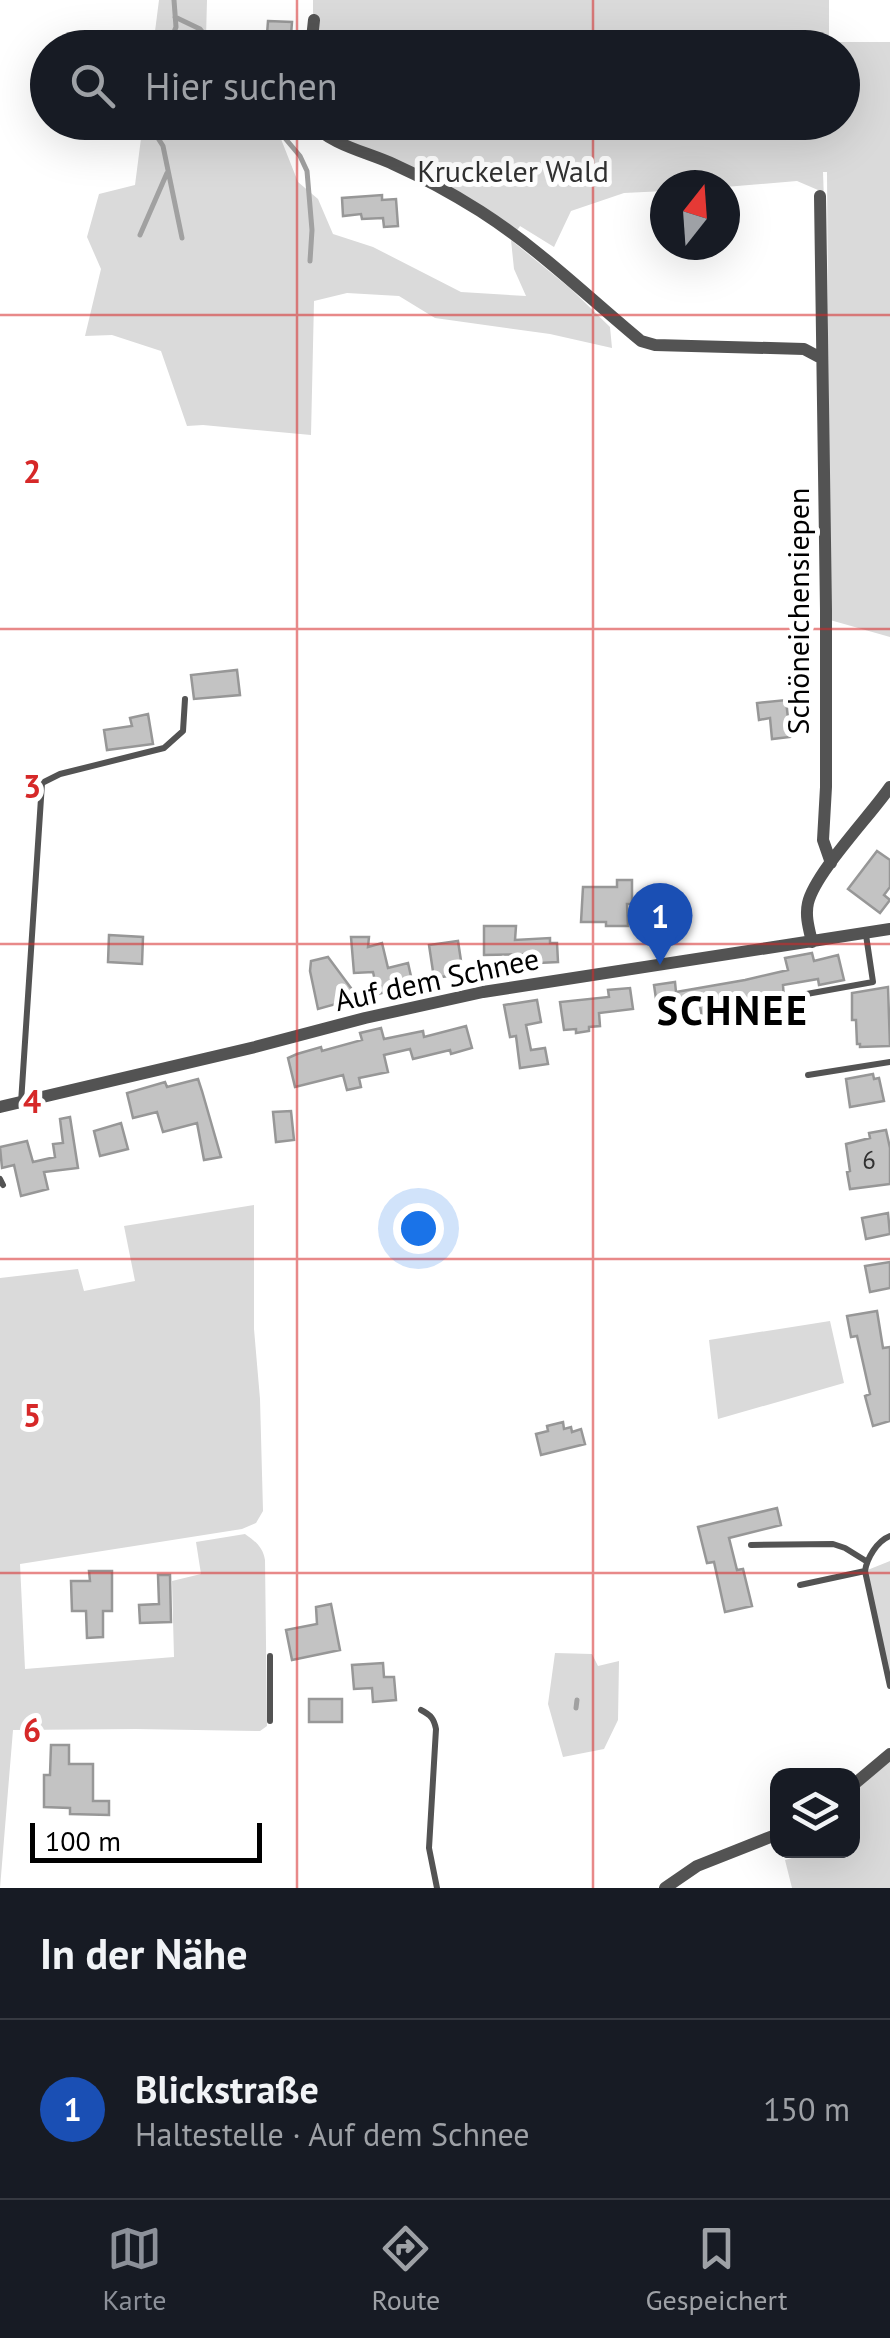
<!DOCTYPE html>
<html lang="de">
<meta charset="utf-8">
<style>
body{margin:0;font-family:"PT Sans",sans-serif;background:#20242c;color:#f1f3f6}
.controls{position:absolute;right:30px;bottom:30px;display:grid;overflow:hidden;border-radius:20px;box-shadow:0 10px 40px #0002}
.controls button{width:90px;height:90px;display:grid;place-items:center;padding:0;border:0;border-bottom:2px solid #363941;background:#171b24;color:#f1f3f6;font:50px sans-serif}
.compass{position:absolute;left:650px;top:170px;width:90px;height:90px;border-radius:50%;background:#171b24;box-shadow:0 10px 40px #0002;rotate:17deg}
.scale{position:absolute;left:30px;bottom:25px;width:232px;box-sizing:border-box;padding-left:10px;border:5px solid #000;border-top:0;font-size:28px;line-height:35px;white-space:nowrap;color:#000;-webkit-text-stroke:8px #fff;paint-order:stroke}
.you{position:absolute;left:418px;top:1228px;width:35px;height:35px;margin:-25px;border:8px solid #fff;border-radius:50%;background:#1a73e8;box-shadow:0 0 0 15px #1a73e833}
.badge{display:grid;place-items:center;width:65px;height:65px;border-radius:50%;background:#8c9099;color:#fff;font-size:32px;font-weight:700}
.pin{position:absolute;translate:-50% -82px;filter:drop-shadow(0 2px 5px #0008)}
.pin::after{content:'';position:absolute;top:52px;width:35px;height:30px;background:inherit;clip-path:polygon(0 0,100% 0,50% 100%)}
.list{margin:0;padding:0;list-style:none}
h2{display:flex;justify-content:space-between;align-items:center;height:130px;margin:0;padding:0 40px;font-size:42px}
h2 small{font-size:32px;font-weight:400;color:#9ea1a6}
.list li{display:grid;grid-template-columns:65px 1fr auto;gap:30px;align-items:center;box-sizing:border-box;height:180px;padding:0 40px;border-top:2px solid #363941}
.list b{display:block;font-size:38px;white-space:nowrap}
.list p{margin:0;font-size:32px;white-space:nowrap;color:#9ea1a6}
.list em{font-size:32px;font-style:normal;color:#9ea1a6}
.icon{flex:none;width:55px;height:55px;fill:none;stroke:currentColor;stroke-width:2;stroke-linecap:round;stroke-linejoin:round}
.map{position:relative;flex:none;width:890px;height:1888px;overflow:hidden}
.search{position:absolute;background:#171b24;box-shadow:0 10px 40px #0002;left:30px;right:30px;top:30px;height:110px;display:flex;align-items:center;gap:25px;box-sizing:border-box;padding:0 35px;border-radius:55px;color:#9ea1a6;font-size:38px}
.sheet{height:310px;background:#171b24}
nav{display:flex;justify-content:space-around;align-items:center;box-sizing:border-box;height:140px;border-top:2px solid #363941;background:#171b24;font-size:28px;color:#9ea1a6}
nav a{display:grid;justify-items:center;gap:5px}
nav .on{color:#8c9099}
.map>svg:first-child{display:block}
.green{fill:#dadada}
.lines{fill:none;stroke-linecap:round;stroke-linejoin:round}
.stream{stroke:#a1a1a1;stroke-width:5}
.building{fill:#c3c3c3;stroke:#979797;stroke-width:2.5}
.service{stroke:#535353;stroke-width:6}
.minor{stroke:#535353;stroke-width:12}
.grid{fill:none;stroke:#d62828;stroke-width:2.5;stroke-opacity:0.55}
.labels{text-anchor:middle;stroke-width:10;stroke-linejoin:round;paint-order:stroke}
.number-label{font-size:25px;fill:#313131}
.park-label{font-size:30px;fill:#313131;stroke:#fff}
.street-label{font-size:30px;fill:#000;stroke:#fff}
.district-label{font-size:40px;font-weight:bold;letter-spacing:2.5px;fill:#000;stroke:#fff}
.grid-label{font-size:32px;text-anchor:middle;font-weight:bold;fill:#d62828;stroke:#fff;stroke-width:10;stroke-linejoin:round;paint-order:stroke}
</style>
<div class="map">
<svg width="890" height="1888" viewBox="0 0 890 1888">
<rect width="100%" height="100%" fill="#fff"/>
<!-- green -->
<path class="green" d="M 159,0 L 207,0 L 206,38 L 212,47 L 153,47 Z
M 313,0 L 829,0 L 829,42 L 890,42 L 890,637 L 830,620 L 827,172 L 823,172 L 824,201 L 818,190 L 797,181 L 725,187 L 665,185 L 665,191 L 624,193 L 571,211 L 554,247 L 520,226 L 516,232 L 332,134 L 318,123 L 842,122 L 842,48 L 313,48 Z
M 268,122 L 279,134 L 298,182 L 318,199 L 333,234 L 373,247 L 461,292 L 526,296 L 514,269 L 511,240 L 571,289 L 610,327 L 612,348 L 550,334 L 435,318 L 399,296 L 347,293 L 314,301 L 311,435 L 203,425 L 187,426 L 161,351 L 112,335 L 85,336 L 101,269 L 87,237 L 99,194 L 135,185 L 143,123 Z
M 254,1205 L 254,1329 L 260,1399 L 263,1511 L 256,1523 L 242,1529 L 20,1564 L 25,1669 L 174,1657 L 172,1581 L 201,1574 L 196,1542 L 245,1534 C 255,1541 263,1547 265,1560 L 267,1726 L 260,1731 L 136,1729 L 13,1730 L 0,1888 L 0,1278 L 78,1269 L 84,1291 L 135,1281 L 124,1226 Z
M 830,1321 L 844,1383 L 718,1419 L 709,1340 Z
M 890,1561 L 890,1686 L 865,1571 Z
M 555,1653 L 592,1654 L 598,1666 L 619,1661 L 618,1720 L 604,1749 L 563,1757 L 548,1704 Z
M 890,1761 L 890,1888 L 792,1888 L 785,1860 L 816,1851 L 852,1850 L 853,1793 Z"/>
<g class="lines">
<!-- stream -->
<path class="stream" d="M 175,17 L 200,29 L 215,48
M 168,48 L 176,27 L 174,0
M 159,122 L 156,135 L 163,146 L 182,238
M 263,122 L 284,137 L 300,156 L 307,171 L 312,230 L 310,261
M 140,235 L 167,173
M 576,1708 L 577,1700"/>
</g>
<!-- building -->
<path class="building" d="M 268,21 L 292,22 L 290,48 L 266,48 Z
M 382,195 L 382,200 L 396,199 L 398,226 L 384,227 L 383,218 L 362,219 L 361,214 L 343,216 L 342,198 Z
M 237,670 L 240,695 L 194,699 L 191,675 Z
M 786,700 L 790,737 L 772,739 L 770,718 L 759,720 L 757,703 Z
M 148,714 L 153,744 L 107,750 L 104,730 L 132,726 L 130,718 Z
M 877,851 L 890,860 L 890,887 L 884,895 L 890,900 L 880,913 L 848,889 Z
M 617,880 L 632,880 L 632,904 L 627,904 L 628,926 L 606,926 L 606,922 L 581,922 L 583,887 L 617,887 Z
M 484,926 L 516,926 L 515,940 L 550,938 L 550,943 L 557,943 L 558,962 L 539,963 L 539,956 L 533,954 L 484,955 Z
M 109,935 L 143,937 L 142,964 L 108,962 Z
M 351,937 L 369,937 L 368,947 L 382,943 L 388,968 L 408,963 L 413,985 L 378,994 L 373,972 L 354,973 Z
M 458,941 L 463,974 L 434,978 L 429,945 Z
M 812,953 L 814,961 L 838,955 L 844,980 L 819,985 L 818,979 L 783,985 L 784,1000 L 750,1007 L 752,1014 L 703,1021 L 699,1002 L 657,1006 L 654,985 L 675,982 L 676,992 L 745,980 L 788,970 L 785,958 Z
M 328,957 L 351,988 L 354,999 L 318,1009 L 310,971 L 311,961 Z
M 888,987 L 890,1046 L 860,1047 L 860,1044 L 857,1044 L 856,1020 L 852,1020 L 852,993 Z
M 630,988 L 633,1009 L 599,1013 L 600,1026 L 589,1027 L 589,1031 L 576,1033 L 576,1029 L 564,1030 L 560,1002 L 609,997 L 608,990 Z
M 537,1000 L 541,1022 L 526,1025 L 531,1050 L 545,1048 L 548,1064 L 520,1068 L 516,1036 L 510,1037 L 504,1005 Z
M 466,1026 L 472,1048 L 451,1054 L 450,1050 L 413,1059 L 410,1049 L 384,1055 L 388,1072 L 359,1078 L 361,1087 L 347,1090 L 343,1075 L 295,1087 L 288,1058 L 297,1054 L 321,1047 L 322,1051 L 362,1040 L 360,1033 L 381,1028 L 384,1039 L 423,1031 L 424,1037 Z
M 873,1074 L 874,1079 L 879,1078 L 884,1101 L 850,1107 L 846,1079 Z
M 198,1079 L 202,1091 L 221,1157 L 204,1160 L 197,1123 L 163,1132 L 157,1112 L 133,1118 L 127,1093 L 165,1082 L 167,1087 Z
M 291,1111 L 294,1140 L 276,1142 L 273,1112 Z
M 70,1117 L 78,1168 L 44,1172 L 48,1189 L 21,1196 L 14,1165 L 2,1168 L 0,1147 L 27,1141 L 33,1162 L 55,1157 L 53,1144 L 63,1143 L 60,1119 Z
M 121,1123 L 128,1149 L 100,1156 L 94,1131 Z
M 886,1130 L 890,1148 L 890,1184 L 850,1189 L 847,1172 L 850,1171 L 846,1144 L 870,1138 L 869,1133 Z
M 888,1213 L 890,1234 L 866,1239 L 862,1218 Z
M 890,1262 L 890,1288 L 870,1292 L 865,1266 Z
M 877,1311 L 883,1348 L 890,1347 L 890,1421 L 873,1426 L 865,1396 L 870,1394 L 857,1336 L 851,1337 L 847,1316 Z
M 563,1422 L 564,1429 L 571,1427 L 572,1432 L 581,1429 L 585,1444 L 541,1455 L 536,1434 L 548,1431 L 547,1426 Z
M 777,1508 L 781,1525 L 729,1538 L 737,1570 L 743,1569 L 752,1606 L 725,1612 L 714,1562 L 707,1563 L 698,1527 Z
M 89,1571 L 112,1571 L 112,1611 L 103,1611 L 103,1637 L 87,1638 L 86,1611 L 72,1611 L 71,1581 L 90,1581 Z
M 158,1575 L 170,1575 L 171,1622 L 140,1623 L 139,1605 L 159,1604 Z
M 331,1604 L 340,1650 L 292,1660 L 286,1630 L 317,1624 L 316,1607 Z
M 383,1663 L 384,1677 L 394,1677 L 396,1700 L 373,1702 L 372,1688 L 354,1689 L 352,1665 Z
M 309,1699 L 342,1699 L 342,1722 L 309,1722 Z
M 51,1745 L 69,1745 L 69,1764 L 93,1764 L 93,1801 L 109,1801 L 109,1815 L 70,1814 L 70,1808 L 44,1807 L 44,1775 L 50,1775 Z"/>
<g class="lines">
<!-- service -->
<path class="service" d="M 790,997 L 873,982 L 866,935
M 808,1075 L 890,1062
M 21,1103 L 42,783 L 60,774 L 164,748 L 183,731 L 185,699
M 0,1179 L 3,1185
M 890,1536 C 877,1541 867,1558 865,1571 L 890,1686
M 751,1545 L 833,1544 L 845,1548 L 866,1561
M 800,1585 L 865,1571
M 270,1656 L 270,1721
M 421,1710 C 431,1715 434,1719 436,1729 L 429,1848 L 437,1888"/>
<!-- minor -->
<path class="minor" d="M 311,48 L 314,20
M 311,122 C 330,145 367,152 393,164 C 422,177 453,194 480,211 C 538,248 589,298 641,341 L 655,345 L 804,349 L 821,358
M 820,196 L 826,610 L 826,787 L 823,840 L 831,863
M 812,942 C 809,929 805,916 808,903 C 815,873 870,816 890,787
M 0,1107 L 255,1047 L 365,1018 L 483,992 L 890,929
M 852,1786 L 890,1754
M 665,1888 L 697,1866 L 778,1834"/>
</g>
<!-- grid -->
<path class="grid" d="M 297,0 L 297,48M 593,0 L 593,48M 297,122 L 297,1888M 593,122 L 593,1888M 0,315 L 890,315M 0,629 L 890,629M 0,944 L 890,944M 0,1259 L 890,1259M 0,1573 L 890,1573"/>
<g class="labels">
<!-- number labels -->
<g class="number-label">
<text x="869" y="1169">6</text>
</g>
<!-- park labels -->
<g class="park-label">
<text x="513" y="182">Kruckeler Wald</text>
</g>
<!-- street labels -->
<g class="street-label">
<text transform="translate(799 611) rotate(-90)" y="10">Schöneichensiepen</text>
<text transform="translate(437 980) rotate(-12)" y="10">Auf dem Schnee</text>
</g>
<!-- district labels -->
<g class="district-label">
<text x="733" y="1025">SCHNEE</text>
</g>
</g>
<g class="grid-label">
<text x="32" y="483">2</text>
<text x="32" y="798">3</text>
<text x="32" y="1113">4</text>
<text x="32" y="1427">5</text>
<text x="32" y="1742">6</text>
</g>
</svg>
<div class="controls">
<button><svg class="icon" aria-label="layers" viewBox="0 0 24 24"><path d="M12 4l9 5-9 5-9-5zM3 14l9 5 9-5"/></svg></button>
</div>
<svg class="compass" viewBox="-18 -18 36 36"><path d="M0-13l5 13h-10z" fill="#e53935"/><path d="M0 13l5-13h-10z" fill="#9ea1a6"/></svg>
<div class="scale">100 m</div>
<div class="you"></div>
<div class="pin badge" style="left:660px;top:965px;background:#1a4fb4">1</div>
<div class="search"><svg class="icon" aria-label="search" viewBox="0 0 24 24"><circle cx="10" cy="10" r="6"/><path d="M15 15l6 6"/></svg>Hier suchen</div>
</div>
<section class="sheet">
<h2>In der Nähe<small></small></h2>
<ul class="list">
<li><span class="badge" style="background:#1a4fb4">1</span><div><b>Blickstraße</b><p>Haltestelle · Auf dem Schnee</p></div><em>150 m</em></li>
</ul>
</section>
<nav>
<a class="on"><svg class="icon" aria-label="map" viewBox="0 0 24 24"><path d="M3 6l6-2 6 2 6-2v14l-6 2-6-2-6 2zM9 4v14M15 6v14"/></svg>Karte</a>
<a><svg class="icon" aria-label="directions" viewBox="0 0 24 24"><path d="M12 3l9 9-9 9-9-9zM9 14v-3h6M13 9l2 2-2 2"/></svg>Route</a>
<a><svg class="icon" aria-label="saved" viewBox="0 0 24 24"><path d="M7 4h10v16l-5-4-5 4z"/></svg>Gespeichert</a>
</nav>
